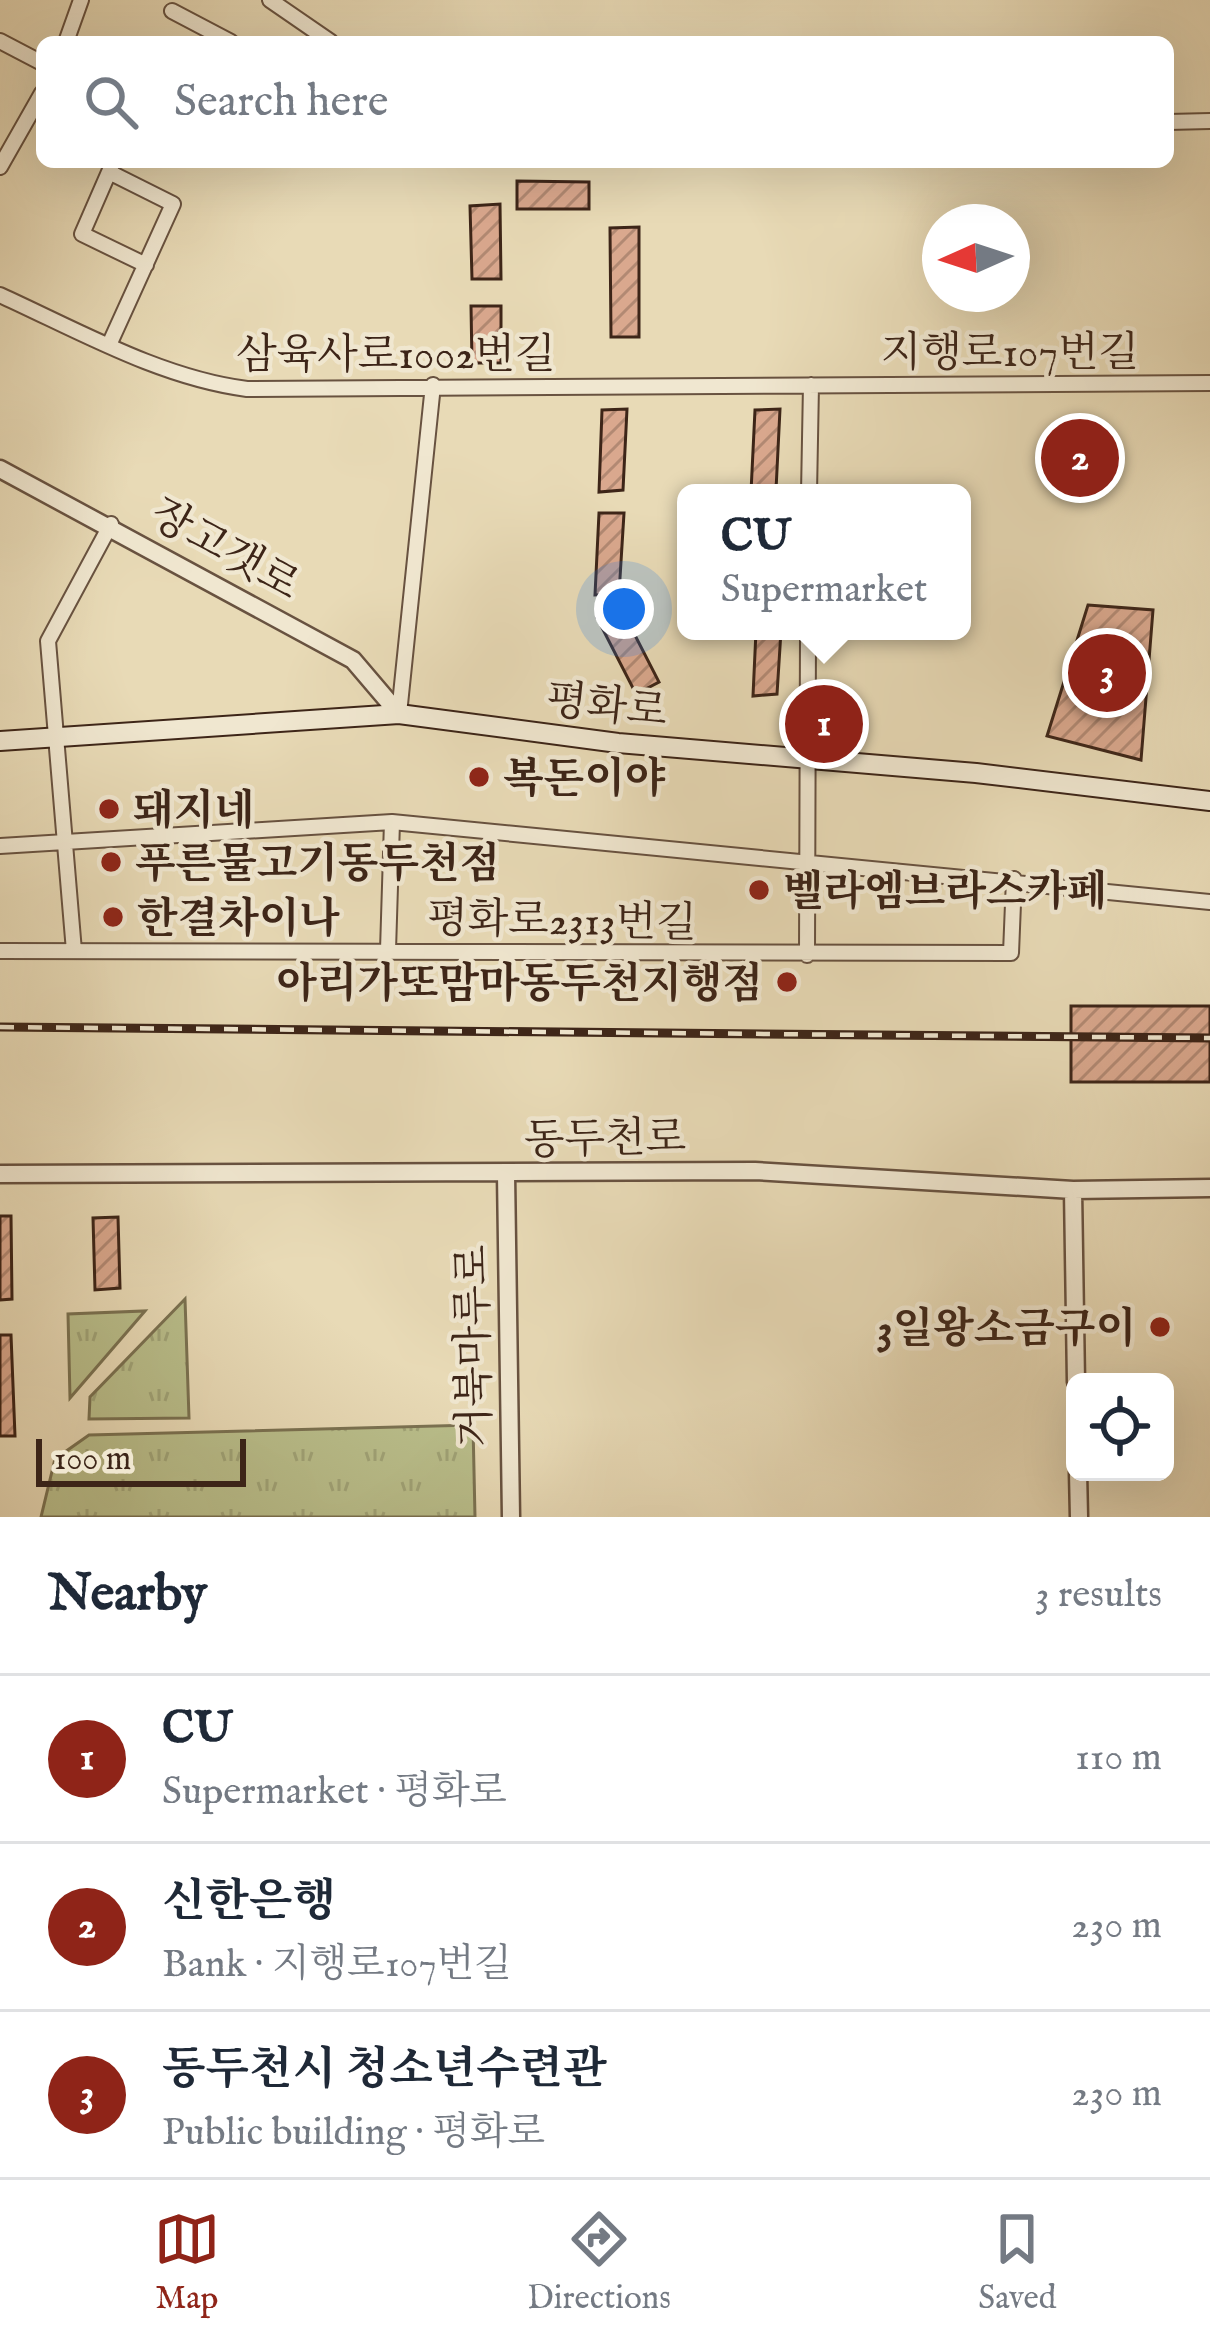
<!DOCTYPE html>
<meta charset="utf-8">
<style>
body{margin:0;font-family:"IM FELL English","Noto Serif KR",serif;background:#f2f2f3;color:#1f2937}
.controls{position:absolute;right:36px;bottom:36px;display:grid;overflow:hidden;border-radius:18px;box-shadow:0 12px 48px #0002}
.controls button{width:108px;height:108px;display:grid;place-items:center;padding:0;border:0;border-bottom:3px solid #e0e1e3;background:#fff;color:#1f2937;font:60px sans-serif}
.compass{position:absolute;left:922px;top:204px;width:108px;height:108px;border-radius:50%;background:#fff;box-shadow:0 12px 48px #0002;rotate:267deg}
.scale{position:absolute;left:36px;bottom:30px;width:210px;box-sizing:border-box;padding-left:12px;border:6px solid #3d2518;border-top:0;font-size:33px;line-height:42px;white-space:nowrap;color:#3d2518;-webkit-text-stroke:9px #f0e7d0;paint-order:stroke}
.you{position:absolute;left:624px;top:609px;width:42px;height:42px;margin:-30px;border:9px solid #fff;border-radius:50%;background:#1a73e8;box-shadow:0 0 0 18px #1a73e833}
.badge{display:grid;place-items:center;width:78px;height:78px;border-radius:50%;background:#8f2418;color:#fff;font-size:39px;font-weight:700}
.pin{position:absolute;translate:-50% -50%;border:6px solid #fff;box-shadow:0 3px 12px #0006}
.popup{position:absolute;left:677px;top:484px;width:294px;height:156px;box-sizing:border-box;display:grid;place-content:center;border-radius:18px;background:#fff;filter:drop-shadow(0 3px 9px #0005);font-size:39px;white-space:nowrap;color:#747a83}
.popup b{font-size:45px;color:#1f2937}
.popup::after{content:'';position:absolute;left:50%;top:100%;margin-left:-24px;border:24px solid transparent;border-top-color:#fff}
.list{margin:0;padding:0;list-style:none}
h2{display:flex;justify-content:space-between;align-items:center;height:156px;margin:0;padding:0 48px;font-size:51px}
h2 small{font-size:39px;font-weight:400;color:#747a83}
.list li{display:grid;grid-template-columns:78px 1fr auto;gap:36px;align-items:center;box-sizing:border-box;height:168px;padding:0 48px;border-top:3px solid #e0e1e3}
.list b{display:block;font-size:45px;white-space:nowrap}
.list p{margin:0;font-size:39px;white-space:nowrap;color:#747a83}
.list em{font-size:39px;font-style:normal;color:#747a83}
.icon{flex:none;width:66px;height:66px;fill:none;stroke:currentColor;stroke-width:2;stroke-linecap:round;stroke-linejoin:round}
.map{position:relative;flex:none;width:1210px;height:1517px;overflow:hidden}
.search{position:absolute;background:#fff;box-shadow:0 12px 48px #0002;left:36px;right:36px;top:36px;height:132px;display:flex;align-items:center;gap:30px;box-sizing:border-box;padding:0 42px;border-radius:18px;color:#747a83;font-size:45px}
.sheet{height:660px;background:#fff}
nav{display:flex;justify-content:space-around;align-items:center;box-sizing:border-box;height:168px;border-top:3px solid #e0e1e3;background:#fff;font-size:33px;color:#747a83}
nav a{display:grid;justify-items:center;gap:6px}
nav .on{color:#8f2418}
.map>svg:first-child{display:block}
.park{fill:url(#park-tufts);stroke:#7b7252;stroke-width:3}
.building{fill:url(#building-hatch);stroke:#3d2518;stroke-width:3}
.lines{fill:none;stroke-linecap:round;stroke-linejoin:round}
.minor-casing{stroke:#685240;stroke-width:18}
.tertiary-casing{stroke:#685240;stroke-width:21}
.secondary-casing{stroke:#3d2518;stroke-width:22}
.minor{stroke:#f0e7d0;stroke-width:14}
.tertiary{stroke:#f0e7d0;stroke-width:16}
.secondary{stroke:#f0e7d0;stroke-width:18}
.rail-casing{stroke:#3d2518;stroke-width:9}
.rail{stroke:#f0e7d0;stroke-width:4.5;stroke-dasharray:14;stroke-linecap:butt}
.poi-dot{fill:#8f2418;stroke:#f0e7d0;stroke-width:4.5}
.labels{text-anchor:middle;stroke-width:9;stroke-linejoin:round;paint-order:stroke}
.street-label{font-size:42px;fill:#3d2518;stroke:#f0e7d0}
.poi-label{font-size:42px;font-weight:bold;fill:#3d2518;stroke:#f0e7d0;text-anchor:start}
</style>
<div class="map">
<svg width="1210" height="1517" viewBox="0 0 1210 1517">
<defs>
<pattern id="park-tufts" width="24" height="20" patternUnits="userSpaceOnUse" patternTransform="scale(3)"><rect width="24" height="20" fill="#b9be8b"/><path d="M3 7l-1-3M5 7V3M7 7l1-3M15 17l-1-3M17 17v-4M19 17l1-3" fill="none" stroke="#a0a377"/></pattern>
<pattern id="building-hatch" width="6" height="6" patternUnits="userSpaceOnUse" patternTransform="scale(3)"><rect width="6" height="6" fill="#daa88e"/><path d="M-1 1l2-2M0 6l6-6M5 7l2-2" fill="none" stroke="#b28973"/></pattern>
</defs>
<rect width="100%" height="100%" fill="#e8dab6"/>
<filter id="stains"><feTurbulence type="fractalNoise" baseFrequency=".00167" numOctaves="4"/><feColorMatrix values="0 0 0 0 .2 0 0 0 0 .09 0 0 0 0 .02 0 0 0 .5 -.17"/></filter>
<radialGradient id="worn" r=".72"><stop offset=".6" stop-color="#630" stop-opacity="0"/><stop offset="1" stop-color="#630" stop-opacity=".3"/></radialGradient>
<!-- park -->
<path class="park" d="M 185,1299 L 189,1418 L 89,1419 L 90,1397 Z
M 145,1311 L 70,1398 L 68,1314 Z
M 473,1425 L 475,1517 L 41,1517 L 55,1459 L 89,1435 Z"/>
<!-- building -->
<path class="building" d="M 517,181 L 589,182 L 589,209 L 517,209 Z
M 500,204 L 501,279 L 472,279 L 470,206 Z
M 639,227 L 639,337 L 611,337 L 610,228 Z
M 471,306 L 501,306 L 501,363 L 472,363 Z
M 627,409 L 623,490 L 599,492 L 602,410 Z
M 780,409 L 776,490 L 751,492 L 755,410 Z
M 599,513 L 624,513 L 619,594 L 595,595 Z
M 1088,605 L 1153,610 L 1141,760 L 1047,736 Z
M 620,606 L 659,682 L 636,694 L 597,618 Z
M 756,631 L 781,631 L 777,694 L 753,696 Z
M 1071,1006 L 1210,1006 L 1210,1082 L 1071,1082 Z
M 0,1216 L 11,1216 L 12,1299 L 0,1300 Z
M 118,1217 L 120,1288 L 95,1290 L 93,1218 Z
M 0,1335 L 11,1335 L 15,1436 L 0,1436 Z"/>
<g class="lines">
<!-- minor casing -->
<g class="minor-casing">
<path id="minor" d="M 270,0 L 331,42
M 172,11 L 231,42
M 0,41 L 42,63
M 66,42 L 81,0
M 1168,122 L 1210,121
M 0,167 L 42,93
M 109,172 L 82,234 L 146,265
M 0,295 C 79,331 161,378 247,389 L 1210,383
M 109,345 L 173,204 L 109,172 L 113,162
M 809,493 L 811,385
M 399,714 L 433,385
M 0,846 L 392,822 L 1210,902
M 388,950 L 392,822
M 0,951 L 1011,953 L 1014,879
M 74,951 L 48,641 L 111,524
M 807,955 L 808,631"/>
</g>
<!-- tertiary casing -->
<g class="tertiary-casing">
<path id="tertiary" d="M 0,469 L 353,660 L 399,714
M 0,1174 L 755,1171 L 1073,1190 L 1210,1188
M 506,1174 L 511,1517
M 1073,1190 L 1076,1382
M 1078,1472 L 1079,1517"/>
</g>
<!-- secondary casing -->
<g class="secondary-casing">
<path id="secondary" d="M 0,741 L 399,714 L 618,743 L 976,773 L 1210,801"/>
</g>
<!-- minor -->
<use href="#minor" class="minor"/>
<!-- tertiary -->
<use href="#tertiary" class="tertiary"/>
<!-- secondary -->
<use href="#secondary" class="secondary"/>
<!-- rail casing -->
<g class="rail-casing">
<path id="rail" d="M 0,1027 L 1210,1038"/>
</g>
<!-- rail -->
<use href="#rail" class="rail"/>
</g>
<!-- markers -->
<g class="poi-dot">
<circle cx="479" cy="777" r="12"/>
<circle cx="109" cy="809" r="12"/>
<circle cx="111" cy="862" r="12"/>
<circle cx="759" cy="890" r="12"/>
<circle cx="113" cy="917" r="12"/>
<circle cx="787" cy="982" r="12"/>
<circle cx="1160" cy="1327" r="12"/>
</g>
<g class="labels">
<!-- street labels -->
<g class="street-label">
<text x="1010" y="366">지행로107번길</text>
<text x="396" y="368">삼육사로1002번길</text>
<text transform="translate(226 548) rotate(29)" y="15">장고갯로</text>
<text transform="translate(607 704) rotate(6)" y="15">평화로</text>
<text transform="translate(562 919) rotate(1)" y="15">평화로2313번길</text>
<text transform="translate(605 1137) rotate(-1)" y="15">동두천로</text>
<text transform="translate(472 1346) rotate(-91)" y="15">거북마루로</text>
</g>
<!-- poi labels -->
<g class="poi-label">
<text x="503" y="792">복돈이야</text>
<text x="133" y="824">돼지네</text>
<text x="135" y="877">푸른물고기동두천점</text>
<text x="783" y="905">벨라엠브라스카페</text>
<text x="137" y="932">한결차이나</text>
<text x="763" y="997" text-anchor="end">아리가또맘마동두천지행점</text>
<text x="1136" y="1342" text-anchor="end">3일왕소금구이</text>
</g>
</g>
<rect width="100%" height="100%" filter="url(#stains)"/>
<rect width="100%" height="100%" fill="url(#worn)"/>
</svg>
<div class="controls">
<button><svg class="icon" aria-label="locate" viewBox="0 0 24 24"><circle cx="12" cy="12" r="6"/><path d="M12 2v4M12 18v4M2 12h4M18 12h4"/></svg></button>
</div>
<svg class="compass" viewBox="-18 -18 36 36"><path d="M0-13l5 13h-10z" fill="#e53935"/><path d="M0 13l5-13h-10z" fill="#747a83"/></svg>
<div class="scale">100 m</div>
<div class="you"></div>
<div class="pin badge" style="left:824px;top:724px">1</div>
<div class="popup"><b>CU</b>Supermarket</div>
<div class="pin badge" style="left:1080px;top:458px">2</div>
<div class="pin badge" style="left:1107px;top:673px">3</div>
<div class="search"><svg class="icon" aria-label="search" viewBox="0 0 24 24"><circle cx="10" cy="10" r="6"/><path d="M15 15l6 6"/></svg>Search here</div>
</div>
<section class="sheet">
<h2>Nearby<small>3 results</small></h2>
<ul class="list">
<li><span class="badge">1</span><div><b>CU</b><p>Supermarket · 평화로</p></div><em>110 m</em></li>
<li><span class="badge">2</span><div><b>신한은행</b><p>Bank · 지행로107번길</p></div><em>230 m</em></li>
<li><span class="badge">3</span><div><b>동두천시 청소년수련관</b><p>Public building · 평화로</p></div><em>230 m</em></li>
</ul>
</section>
<nav>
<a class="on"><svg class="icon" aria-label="map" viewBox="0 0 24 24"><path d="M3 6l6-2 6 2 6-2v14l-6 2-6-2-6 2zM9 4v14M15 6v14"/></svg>Map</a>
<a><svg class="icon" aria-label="directions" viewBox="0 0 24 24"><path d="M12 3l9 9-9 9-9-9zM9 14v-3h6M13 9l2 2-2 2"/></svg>Directions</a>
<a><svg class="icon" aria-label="saved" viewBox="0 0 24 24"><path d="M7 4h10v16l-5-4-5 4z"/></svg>Saved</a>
</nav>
